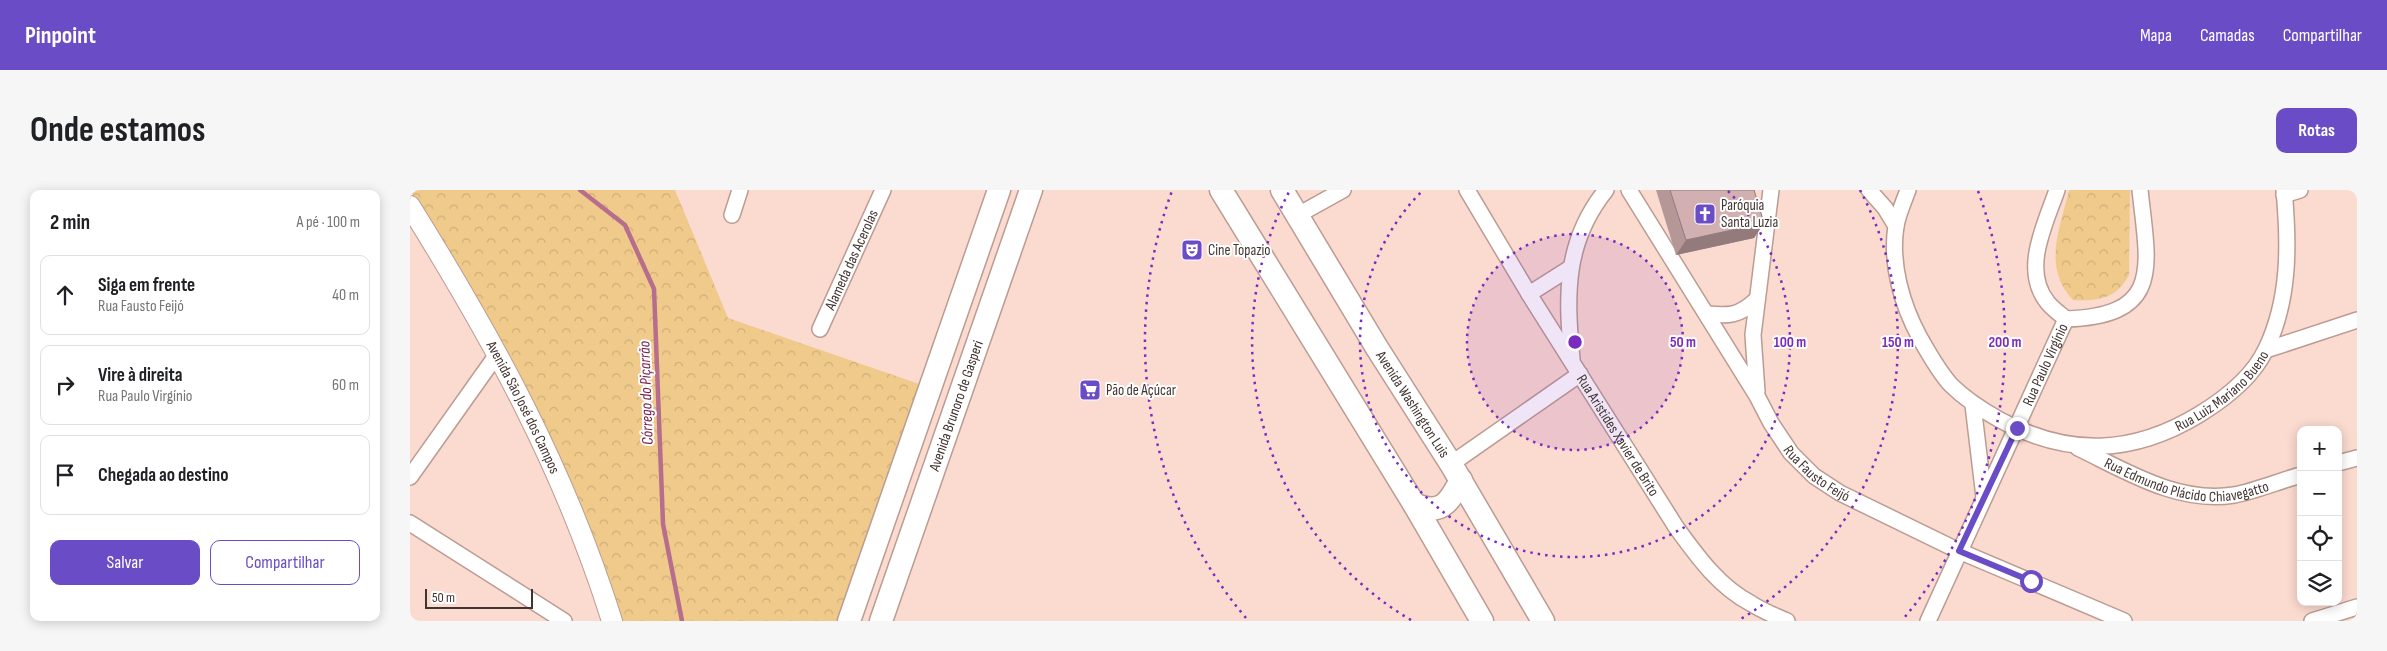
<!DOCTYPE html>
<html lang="pt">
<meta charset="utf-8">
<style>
body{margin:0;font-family:"Sofia Sans Condensed",sans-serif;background:#f6f6f6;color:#202124}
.controls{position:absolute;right:15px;bottom:15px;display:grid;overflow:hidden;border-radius:10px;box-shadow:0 2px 12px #0003}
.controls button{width:45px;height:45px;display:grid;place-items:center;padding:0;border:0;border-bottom:1px solid #e0e0e0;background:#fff;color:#202124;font:25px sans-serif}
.scale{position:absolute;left:15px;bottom:12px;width:108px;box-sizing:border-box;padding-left:5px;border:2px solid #423531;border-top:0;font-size:14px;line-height:18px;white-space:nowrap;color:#423531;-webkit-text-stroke:4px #fff;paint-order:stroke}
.stop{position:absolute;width:15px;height:15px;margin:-11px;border:4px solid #6a4dc6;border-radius:50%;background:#fff}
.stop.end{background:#6a4dc6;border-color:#fff;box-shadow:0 1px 5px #0008}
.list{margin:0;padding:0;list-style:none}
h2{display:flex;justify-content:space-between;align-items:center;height:65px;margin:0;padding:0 20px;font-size:21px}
h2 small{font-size:16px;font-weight:400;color:#757577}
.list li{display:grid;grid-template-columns:32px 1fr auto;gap:15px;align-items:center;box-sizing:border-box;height:80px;margin:0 10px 10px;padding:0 10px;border:1px solid #e0e0e0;border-radius:10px}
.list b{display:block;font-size:19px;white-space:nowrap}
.list p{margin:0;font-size:16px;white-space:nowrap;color:#757577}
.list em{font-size:16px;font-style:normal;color:#757577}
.actions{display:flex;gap:10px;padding:15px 20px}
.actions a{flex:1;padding:11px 0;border:1px solid #6a4dc6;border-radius:10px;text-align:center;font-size:18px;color:#6a4dc6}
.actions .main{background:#6a4dc6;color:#fff}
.icon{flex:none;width:28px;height:28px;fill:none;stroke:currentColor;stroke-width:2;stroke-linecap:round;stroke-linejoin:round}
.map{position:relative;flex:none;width:1947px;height:431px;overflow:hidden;border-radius:10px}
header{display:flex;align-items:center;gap:30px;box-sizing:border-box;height:70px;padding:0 25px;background:#6a4dc6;color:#fff}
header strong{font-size:24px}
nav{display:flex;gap:28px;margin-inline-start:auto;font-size:18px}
.intro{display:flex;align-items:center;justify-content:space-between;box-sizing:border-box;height:120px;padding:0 30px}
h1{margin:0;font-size:35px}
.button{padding:12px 22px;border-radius:10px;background:#6a4dc6;color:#fff;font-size:18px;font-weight:700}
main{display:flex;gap:30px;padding:0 30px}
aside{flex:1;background:#fff;border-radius:10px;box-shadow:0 2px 12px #0003}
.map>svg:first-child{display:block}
.park{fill:url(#park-crowns)}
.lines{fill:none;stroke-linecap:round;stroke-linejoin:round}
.stream{stroke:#b76e8c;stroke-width:4.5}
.street-casing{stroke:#bb9c92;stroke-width:18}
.secondary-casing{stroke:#bb9c92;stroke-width:22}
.primary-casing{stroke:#bb9c92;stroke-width:25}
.street{stroke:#fff;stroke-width:15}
.secondary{stroke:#fff;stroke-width:20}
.primary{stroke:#fff;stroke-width:22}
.wall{fill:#b59798}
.shaded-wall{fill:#937b7c}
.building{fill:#d2b0b1;stroke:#937b7c}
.route{stroke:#6a4dc6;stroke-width:6}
.ring{fill:none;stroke:#7b2cbf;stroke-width:2.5;stroke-dasharray:2.5 5}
.labels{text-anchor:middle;stroke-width:4;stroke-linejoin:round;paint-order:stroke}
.poi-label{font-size:15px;fill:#423531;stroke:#fff;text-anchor:start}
.street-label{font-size:15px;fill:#423531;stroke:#fff}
.water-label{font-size:16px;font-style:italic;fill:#78204c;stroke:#fff}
.centre{fill:#7b2cbf;stroke:#fff;stroke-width:2.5}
.ring-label{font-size:15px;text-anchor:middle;font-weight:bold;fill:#7b2cbf;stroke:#fff;stroke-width:4;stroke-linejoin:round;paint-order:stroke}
</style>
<header>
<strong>Pinpoint</strong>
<nav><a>Mapa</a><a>Camadas</a><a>Compartilhar</a></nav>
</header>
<div class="intro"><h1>Onde estamos</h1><a class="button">Rotas</a></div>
<main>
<aside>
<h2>2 min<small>A pé · 100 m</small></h2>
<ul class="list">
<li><svg class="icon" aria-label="ahead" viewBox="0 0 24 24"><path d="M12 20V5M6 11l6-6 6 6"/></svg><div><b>Siga em frente</b><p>Rua Fausto Feijó</p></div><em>40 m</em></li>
<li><svg class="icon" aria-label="right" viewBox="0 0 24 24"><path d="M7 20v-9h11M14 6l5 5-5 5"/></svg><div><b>Vire à direita</b><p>Rua Paulo Virgínio</p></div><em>60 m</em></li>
<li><svg class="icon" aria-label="arrive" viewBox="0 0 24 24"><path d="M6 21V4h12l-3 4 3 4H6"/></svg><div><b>Chegada ao destino</b></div></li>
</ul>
<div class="actions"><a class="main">Salvar</a><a>Compartilhar</a></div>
</aside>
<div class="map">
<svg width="1947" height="431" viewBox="0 0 1947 431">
<defs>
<pattern id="park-crowns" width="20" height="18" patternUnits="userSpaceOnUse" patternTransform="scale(1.25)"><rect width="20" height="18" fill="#efca8b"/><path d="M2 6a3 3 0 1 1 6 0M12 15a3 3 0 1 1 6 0" fill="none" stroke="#ceae78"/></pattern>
</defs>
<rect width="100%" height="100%" fill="#fbdacf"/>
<!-- park -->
<path class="park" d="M 0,0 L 265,0 L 318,128 L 512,195 L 430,431 L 210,431 L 90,163 Z
M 1659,0 L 1720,0 L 1719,85 C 1706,109 1689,111 1663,110 C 1632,77 1650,39 1659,0 Z"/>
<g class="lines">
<!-- stream -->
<path class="stream" d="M 170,0 L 215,35 L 244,99 L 253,334 L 272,431"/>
<!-- street casing -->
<g class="street-casing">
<g id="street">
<path id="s1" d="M 1057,0 L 1119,104 L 1266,337 C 1287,366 1309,397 1342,414 C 1353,421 1365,426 1377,431"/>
<path id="s2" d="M 1219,0 L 1347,206 L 1361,233 L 1381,263 L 1404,286 L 1430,303 L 1549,361 L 1714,431"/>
<path d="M 1459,0 L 1475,18 L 1486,36"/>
<path id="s3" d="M 1498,0 C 1494,11 1488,24 1486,36 C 1480,74 1492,115 1510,148 C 1519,164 1529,182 1541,195 C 1556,210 1572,220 1590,230 C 1659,267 1723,265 1790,224 C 1816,208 1843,187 1856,159 C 1880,109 1879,54 1874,0"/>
<path d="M 1647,0 C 1635,35 1611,80 1638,113 C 1643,119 1650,124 1656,129"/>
<path d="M 1874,5 L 1890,0"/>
<path d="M 322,25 L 330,0"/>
<path d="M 888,25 L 933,0"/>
<path d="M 1119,104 L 1160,78"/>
<path d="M 1297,124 C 1319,126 1329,126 1346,110"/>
<path d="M 1656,129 C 1754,126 1738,76 1730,0"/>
<path id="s4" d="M 410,139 L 473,0"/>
<path d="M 1856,160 L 1947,130"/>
<path d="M 1162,169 C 1156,106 1154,52 1196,0"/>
<path d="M 1347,202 L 1343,145 L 1361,0"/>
<path d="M 1563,215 L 1574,307"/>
<path id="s5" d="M 1668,258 C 1716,281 1768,314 1824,305 C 1846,301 1869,291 1891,285"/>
<path d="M 1928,273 L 1947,268"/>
<path d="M 1041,274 L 1170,184"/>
<path d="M 0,287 L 88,163"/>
<path d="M 0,333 L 154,431"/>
<path id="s6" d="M 1518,431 L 1656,129"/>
<path d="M 1902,431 L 1947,417"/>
</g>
</g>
<!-- secondary casing -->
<g class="secondary-casing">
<g id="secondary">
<path id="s7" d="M 0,16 C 84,151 154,278 202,431"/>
</g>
</g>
<!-- primary casing -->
<g class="primary-casing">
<g id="primary">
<path d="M 811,0 L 1004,314 L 1072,431"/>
<path id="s8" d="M 872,0 L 967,158 L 1041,274 L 1133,431"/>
<path d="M 1004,314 C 1031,326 1039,313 1051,290"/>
<path d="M 439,431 L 589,0"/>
<path id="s9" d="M 471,431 L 621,0"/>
</g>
</g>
<!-- street -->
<use href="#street" class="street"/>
<!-- secondary -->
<use href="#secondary" class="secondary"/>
<!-- primary -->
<use href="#primary" class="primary"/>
</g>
<!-- wall -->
<path class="wall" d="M 1246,0 L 1344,0 L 1354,33 L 1344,48 L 1266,65 Z"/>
<!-- shaded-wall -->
<path class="shaded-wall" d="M 1354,33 L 1344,48 L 1266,65 L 1276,50 Z"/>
<!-- building -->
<path class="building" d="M 1260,0 L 1344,0 L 1354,33 L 1276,50 Z"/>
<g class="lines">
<!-- route -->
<path class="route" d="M 1607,238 L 1549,361 L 1621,391"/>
</g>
<!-- distance rings -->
<circle cx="1165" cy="152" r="108" fill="#7b2cbf" fill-opacity=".12"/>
<g class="ring">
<circle cx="1165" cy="152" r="108"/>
<path d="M1318 1A215 215 0 1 1 1012 1"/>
<path d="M1001 430A323 323 0 0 1 880 0M1450 0A323 323 0 0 1 1329 430"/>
<path d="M836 428A430 430 0 0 1 762 1M1568 1A430 430 0 0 1 1494 428"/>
</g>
<!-- icons -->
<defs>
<g id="church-square" transform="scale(1.125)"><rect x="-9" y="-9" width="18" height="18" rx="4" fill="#6a4dc6" stroke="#fff"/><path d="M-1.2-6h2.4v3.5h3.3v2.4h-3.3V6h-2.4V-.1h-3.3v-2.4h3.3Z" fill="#fff"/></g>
<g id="theatre-square" transform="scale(1.125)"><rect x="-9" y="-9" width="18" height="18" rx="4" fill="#6a4dc6" stroke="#fff"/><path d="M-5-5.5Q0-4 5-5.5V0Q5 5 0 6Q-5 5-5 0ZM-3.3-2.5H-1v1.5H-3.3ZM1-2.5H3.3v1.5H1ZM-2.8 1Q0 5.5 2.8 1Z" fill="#fff"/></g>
<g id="supermarket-square" transform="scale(1.125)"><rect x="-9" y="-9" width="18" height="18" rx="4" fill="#6a4dc6" stroke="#fff"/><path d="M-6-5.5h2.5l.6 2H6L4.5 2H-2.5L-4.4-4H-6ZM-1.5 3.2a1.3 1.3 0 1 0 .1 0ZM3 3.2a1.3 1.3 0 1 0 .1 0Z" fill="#fff"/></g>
</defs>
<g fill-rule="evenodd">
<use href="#church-square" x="1295" y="24"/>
<use href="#theatre-square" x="782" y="60"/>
<use href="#supermarket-square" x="680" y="200"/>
</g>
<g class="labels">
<!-- poi labels -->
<g class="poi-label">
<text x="1311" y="20">Paróquia<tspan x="1311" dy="17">Santa Luzia</tspan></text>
<text x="798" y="65">Cine Topazio</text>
<text x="696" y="205">Pão de Açúcar</text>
</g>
<!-- street labels -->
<g class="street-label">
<text dy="5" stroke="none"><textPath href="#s4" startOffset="76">Alameda das Acerolas</textPath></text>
<text dy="5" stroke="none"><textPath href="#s6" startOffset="282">Rua Paulo Virgínio</textPath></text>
<text dy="5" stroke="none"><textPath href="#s3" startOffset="514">Rua Luiz Mariano Bueno</textPath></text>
<text dy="5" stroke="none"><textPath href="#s9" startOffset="228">Avenida Brunoro de Gasperi</textPath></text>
<text dy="5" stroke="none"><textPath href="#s8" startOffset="251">Avenida Washington Luis</textPath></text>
<text dy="5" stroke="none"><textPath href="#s7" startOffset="231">Avenida São José dos Campos</textPath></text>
<text dy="5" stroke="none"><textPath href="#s1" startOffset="288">Rua Aristides Xavier de Brito</textPath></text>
<text dy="5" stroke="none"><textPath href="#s5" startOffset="116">Rua Edmundo Plácido Chiavegatto</textPath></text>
<text dy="5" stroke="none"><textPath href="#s2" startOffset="342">Rua Fausto Feijó</textPath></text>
</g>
<!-- water labels -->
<g class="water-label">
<text transform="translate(235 203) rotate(-92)" y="6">Córrego do Piçarrão</text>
</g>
</g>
<circle cx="1165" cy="152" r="8" class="centre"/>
<g class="ring-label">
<text x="1273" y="157">50 m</text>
<text x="1380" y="157">100 m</text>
<text x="1488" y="157">150 m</text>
<text x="1595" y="157">200 m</text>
</g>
</svg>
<div class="controls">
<button>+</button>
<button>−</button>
<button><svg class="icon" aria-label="locate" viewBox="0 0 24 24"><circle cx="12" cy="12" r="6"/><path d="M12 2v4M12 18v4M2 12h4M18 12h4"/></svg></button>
<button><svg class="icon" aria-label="layers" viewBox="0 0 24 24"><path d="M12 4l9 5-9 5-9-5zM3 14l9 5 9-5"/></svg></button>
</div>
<div class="scale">50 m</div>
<div class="stop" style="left:1621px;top:391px"></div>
<div class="stop end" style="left:1607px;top:238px"></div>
</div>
</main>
